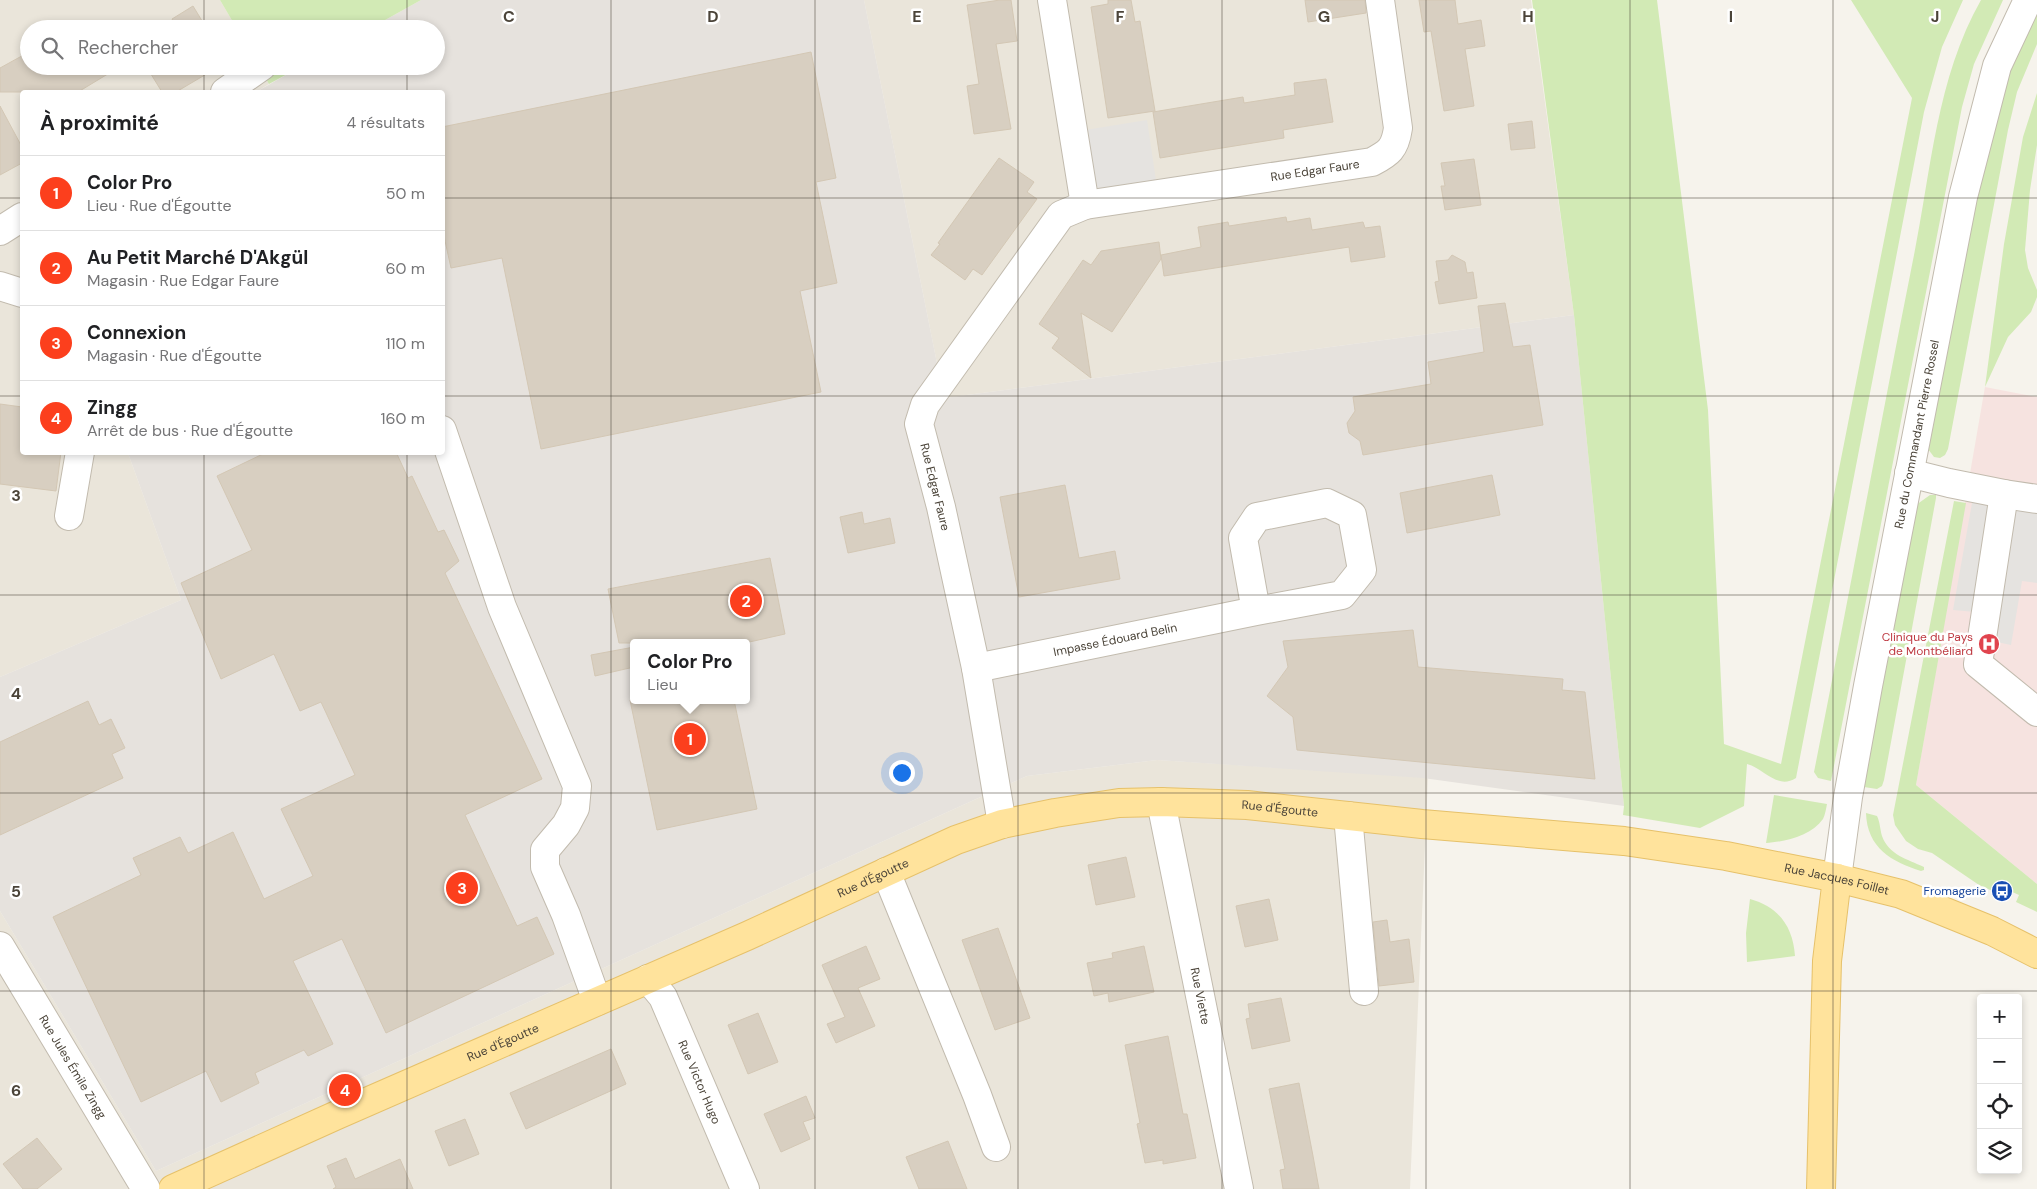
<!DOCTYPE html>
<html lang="fr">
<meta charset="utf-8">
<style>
body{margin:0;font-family:"DM Sans",sans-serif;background:#f6f6f6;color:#202124}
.controls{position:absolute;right:15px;bottom:15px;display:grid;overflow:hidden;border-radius:5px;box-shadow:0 2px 8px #0003}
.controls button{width:45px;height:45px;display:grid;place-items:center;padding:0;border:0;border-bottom:1px solid #e0e0e0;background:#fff;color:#202124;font:25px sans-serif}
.you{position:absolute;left:901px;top:772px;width:18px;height:18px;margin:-12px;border:4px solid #fff;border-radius:50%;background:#1a73e8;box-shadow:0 0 0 8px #1a73e833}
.badge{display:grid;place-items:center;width:32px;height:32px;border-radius:50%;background:#fc3f1d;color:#fff;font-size:16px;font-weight:700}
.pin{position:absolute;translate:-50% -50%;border:2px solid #fff;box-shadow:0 1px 5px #0006}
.popup{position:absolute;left:630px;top:639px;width:120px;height:65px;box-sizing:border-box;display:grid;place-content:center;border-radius:5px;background:#fff;filter:drop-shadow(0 1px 4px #0005);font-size:16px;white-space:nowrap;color:#757577}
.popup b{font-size:19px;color:#202124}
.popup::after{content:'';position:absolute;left:50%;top:100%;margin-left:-10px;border:10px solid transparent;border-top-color:#fff}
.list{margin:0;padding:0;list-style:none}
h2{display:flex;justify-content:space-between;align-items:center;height:65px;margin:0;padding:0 20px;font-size:21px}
h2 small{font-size:16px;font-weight:400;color:#757577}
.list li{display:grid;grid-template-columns:32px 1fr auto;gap:15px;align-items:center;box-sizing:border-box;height:75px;padding:0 20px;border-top:1px solid #e0e0e0}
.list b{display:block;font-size:19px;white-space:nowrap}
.list p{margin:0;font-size:16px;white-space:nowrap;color:#757577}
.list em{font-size:16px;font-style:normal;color:#757577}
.icon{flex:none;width:28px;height:28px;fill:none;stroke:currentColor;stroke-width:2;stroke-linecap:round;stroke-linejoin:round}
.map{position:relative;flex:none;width:2037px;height:1189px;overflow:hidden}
.search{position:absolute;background:#fff;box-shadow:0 2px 8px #0003;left:20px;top:20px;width:425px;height:55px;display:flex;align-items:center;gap:12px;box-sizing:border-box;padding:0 18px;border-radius:28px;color:#757577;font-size:19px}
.panel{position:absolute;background:#fff;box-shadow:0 2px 8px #0003;left:20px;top:90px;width:425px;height:365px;border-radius:5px}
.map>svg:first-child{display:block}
.residential{fill:#eae5da}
.industrial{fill:#e6e2dd;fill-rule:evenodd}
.medical{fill:#f6e3e0}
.green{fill:#d2eab5}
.parking{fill:#e5e3e0}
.building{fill:#d8cfc1;stroke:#d3c7b4}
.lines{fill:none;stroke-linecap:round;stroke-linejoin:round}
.minor-casing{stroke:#c2bbae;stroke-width:30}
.major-casing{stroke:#e6c16a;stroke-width:30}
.minor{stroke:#fff;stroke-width:28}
.major{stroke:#ffe39c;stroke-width:28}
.grid{fill:none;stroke:#4b4439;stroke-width:1;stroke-opacity:0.55}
.labels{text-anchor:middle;stroke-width:5;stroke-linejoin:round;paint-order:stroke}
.street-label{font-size:12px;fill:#4b4439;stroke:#fff}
.health-label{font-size:12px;fill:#be3a42;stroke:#fff;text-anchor:end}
.transit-label{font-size:12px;fill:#164399;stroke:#fff;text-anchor:end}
.grid-label{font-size:16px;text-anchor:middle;font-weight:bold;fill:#4b4439;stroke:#fff;stroke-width:5;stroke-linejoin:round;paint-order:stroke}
</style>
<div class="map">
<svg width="2037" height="1189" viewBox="0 0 2037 1189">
<rect width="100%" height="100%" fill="#f6f3ec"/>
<!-- residential -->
<path class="residential" d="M 0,0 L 220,0 L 237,29 L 29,29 L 29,66 L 258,66 L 269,84 L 256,92 L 22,92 L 22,452 L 128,453 L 181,600 L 0,677 Z
M 864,0 L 1531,0 L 1574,315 L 944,398 Z
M 1157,760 L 1428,777 L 1410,1189 L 0,1189 L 0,911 L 156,1171 L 1027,776 Z"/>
<!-- industrial -->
<path class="industrial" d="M 421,0 L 864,0 L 944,398 L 1574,315 L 1624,806 L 1423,778 L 1157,760 L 1027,776 L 156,1171 L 0,911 L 0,677 L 181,600 L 128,453 L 442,452 L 442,92 L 256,92 L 302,66 L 436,66 L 436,29 L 369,29 ZM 634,643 L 746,643 L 746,700 L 634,700 Z"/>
<!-- medical -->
<path class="medical" d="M 1985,387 L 2037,397 L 2037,884 L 1916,785 Z"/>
<!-- green -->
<path class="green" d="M 220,0 L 421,0 L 369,29 L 237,29 Z
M 1532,0 L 1657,0 L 1708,410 L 1724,744 L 1781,764 L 1912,98 L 1851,0 L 1963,0 L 1942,47 L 1924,112 L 1796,778 C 1777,790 1765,769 1747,764 L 1744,806 L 1700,828 L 1623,815 L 1624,806 L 1574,315 Z
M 1981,0 L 2003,0 L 1974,64 L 1962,107 L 1831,781 L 1818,778 L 1814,772 C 1848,601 1879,431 1913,260 C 1931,173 1936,79 1981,0 Z
M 2037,5 L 2037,44 L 2017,92 L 2008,130 L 1948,449 L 1945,455 L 1940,458 L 1934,457 L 1928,449 L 1991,119 L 2000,85 Z
M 258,66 L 302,66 L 269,84 Z
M 2037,93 L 2037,145 L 2030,190 L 2025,250 L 2028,268 L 2037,290 L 2037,297 L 2031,312 L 2008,337 L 1985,387 L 2004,244 L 2023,137 Z
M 1930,495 L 1936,495 L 1936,498 L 1884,780 L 1882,786 L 1877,789 L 1864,787 L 1864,777 L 1868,764 L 1916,505 Z
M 1954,501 L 1966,503 L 1916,785 L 2037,884 L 2037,912 L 2016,902 L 2019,895 L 1999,886 L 1995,892 L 1979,885 L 1932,853 L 1918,849 L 1906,841 L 1895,825 L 1893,815 Z
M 1774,795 L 1827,804 C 1826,809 1825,815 1823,819 C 1811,836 1784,842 1766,843 Z
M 1866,813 L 1877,816 C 1880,822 1880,829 1882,836 C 1889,855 1907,859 1924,867 L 1924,870 L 1921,871 C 1892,862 1867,848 1866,813 Z
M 1750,899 C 1779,907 1793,927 1795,956 L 1747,962 L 1746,933 Z"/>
<!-- parking -->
<path class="parking" d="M 1147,120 L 1158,194 L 1085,205 L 1073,132 Z
M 2004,494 L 2037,499 L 2037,583 L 2022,581 L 2011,645 L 1992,641 L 1987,613 L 1953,610 L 1972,503 Z"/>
<!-- building -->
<path class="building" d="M 1000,0 L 1011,0 L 1017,41 L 996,44 L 1011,129 L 974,134 L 967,86 L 979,84 L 967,5 Z
M 1108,0 L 1131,0 L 1135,22 L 1140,21 L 1155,111 L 1108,118 L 1091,7 L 1108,4 Z
M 1305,0 L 1365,0 L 1366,13 L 1308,22 Z
M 1419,0 L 1455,0 L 1458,24 L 1481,20 L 1485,46 L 1465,49 L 1474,106 L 1444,111 L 1431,31 L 1424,32 Z
M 193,6 L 207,29 L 178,29 L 172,19 Z
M 29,52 L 29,66 L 121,66 L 78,92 L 0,92 L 0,68 Z
M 811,52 L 836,178 L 816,182 L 837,283 L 800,291 L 821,392 L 541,449 L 502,258 L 451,268 L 442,227 L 442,127 Z
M 146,66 L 220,66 L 176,92 L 162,92 Z
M 1326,79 L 1333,122 L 1283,130 L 1284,138 L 1160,158 L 1153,112 L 1243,97 L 1244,103 L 1295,95 L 1294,83 Z
M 0,106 L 22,147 L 22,163 L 0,175 Z
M 1532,121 L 1535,148 L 1511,150 L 1508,124 Z
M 999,158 L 1034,182 L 1027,192 L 1037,199 L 982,275 L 973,269 L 965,280 L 931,255 L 940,244 L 938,243 Z
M 1474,159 L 1481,205 L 1445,210 L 1441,186 L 1445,186 L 1441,163 Z
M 1286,217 L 1287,222 L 1310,218 L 1312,230 L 1363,222 L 1365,228 L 1380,226 L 1385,257 L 1351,262 L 1349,247 L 1164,276 L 1161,255 L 1201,247 L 1198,227 L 1228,222 L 1229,226 Z
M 1159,242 L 1161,259 L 1112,332 L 1081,313 L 1091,378 L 1052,348 L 1059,338 L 1039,324 L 1083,260 L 1091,265 L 1101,251 Z
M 1452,255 L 1465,262 L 1467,273 L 1473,272 L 1477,298 L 1439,304 L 1435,282 L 1439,281 L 1436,261 L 1448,260 Z
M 1505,303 L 1513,347 L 1530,345 L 1543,425 L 1363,455 L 1360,441 L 1349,433 L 1347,423 L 1355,411 L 1353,397 L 1431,384 L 1428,362 L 1484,352 L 1478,306 Z
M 0,404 L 22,407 L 22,452 L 61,452 L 56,491 L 0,484 Z
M 267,452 L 396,452 L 408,478 L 412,476 L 438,532 L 444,530 L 459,561 L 445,573 L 542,779 L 465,815 L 517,926 L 537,917 L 554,954 L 386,1033 L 342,939 L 293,961 L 333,1044 L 308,1056 L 304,1050 L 255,1073 L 259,1083 L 221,1102 L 206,1071 L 141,1102 L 53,917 L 141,875 L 133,858 L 180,837 L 188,853 L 233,832 L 264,899 L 313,876 L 281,809 L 355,775 L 321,702 L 300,711 L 274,654 L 221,679 L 181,583 L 252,550 L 217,476 Z
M 1492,475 L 1500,515 L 1407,533 L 1400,493 Z
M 1065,485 L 1079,558 L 1115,551 L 1120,579 L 1019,597 L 1000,497 Z
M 862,512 L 864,524 L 890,518 L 895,543 L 848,553 L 840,517 Z
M 770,558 L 785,634 L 745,643 L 619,643 L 608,589 Z
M 1413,630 L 1418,667 L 1563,679 L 1562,690 L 1585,692 L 1595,779 L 1297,750 L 1293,717 L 1267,696 L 1288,667 L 1283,641 Z
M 634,647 L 634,667 L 595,676 L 591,655 Z
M 630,700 L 734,700 L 757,809 L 657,830 Z
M 88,701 L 99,725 L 111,719 L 125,748 L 112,754 L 123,778 L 0,835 L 0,742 Z
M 1126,857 L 1135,897 L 1096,905 L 1088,865 Z
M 1269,899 L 1278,940 L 1245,947 L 1236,906 Z
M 1387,920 L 1390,942 L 1409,939 L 1414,982 L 1379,986 L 1373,922 Z
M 998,928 L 1030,1018 L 995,1030 L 962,940 Z
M 866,946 L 880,979 L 858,988 L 875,1026 L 836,1043 L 827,1024 L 845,1017 L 822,965 Z
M 1144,946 L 1154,992 L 1109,1002 L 1108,993 L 1094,996 L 1087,963 L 1113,958 L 1112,953 Z
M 1281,998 L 1290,1041 L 1252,1049 L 1246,1019 L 1250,1018 L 1248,1004 Z
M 758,1013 L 778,1062 L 748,1074 L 728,1025 Z
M 1168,1036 L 1183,1114 L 1187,1114 L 1196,1158 L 1163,1164 L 1163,1160 L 1145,1163 L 1137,1124 L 1140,1123 L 1125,1045 Z
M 611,1049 L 626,1084 L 526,1129 L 510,1093 Z
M 1299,1083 L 1313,1156 L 1319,1189 L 1283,1189 L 1280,1170 L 1285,1169 L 1269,1089 Z
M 806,1096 L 815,1118 L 803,1122 L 810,1139 L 781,1152 L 764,1114 Z
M 465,1119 L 479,1154 L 449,1166 L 435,1131 Z
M 37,1138 L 62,1169 L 37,1189 L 23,1189 L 3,1164 Z
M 948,1141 L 967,1189 L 919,1189 L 906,1157 Z
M 346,1158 L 355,1179 L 400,1159 L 413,1189 L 333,1189 L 336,1187 L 327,1166 Z"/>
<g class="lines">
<!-- minor casing -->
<g class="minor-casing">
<g id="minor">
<path d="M 1052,0 L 1085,205"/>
<path d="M 225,92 L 262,66"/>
<path d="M 0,231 L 22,217"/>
<path d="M 0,286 L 22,293"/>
<path d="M 442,430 L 502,607 L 577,786 L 575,808 L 566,825 L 545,850 L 545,867 L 566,915 L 597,1001"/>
<path d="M 1909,473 L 1949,483 L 2004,494 L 1978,664 L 2037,712"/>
<path d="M 2004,494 L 2037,499"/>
<path d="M 69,516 L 80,452"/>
<path id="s1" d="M 976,668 L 1256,611 L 1342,595 L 1362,570 L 1352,515 L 1327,503 L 1257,517 L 1243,538 L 1256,611"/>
<path id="s2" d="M 1161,802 L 1239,1189"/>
<path d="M 1348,816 L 1364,991"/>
<path id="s3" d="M 1002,824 L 976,668 L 941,507 L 919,424 L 925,405 L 1061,215 L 1085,205 L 1372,162 C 1389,153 1395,149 1398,128 L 1380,0"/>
<path d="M 886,872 L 977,1095 L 996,1147"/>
<path id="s4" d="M 1837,878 L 1848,797 L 1868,686 L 1963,197 L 1997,66 L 2028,0"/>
<path id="s5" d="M 0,946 L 146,1189"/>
<path id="s6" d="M 648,979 L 663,997 L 745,1189"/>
</g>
</g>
<!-- major casing -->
<g class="major-casing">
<g id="major">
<path id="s7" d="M 173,1189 L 337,1115 L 747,936 L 956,840 L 1002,824 L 1055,813 L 1119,803 L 1161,802 L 1247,805 L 1422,824 L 1624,841 L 1726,856 L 1837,878 L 1901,894 L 1992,931 L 2037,954"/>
<path d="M 1821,1189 L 1827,961 L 1837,878"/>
</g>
</g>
<!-- minor -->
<use href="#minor" class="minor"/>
<!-- major -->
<use href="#major" class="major"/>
</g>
<!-- grid -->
<path class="grid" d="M 204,0 L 204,29M 407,0 L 407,29M 611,0 L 611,1189M 815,0 L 815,1189M 1018,0 L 1018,1189M 1222,0 L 1222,1189M 1426,0 L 1426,1189M 1630,0 L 1630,1189M 1833,0 L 1833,1189M 204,66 L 204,92M 407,66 L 407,92M 0,198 L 22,198M 442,198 L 2037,198M 0,396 L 22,396M 442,396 L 2037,396M 204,452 L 204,1189M 407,452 L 407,1189M 0,595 L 2037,595M 0,793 L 2037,793M 0,991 L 2037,991"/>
<!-- icons -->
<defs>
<g id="hospital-disc" transform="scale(1.125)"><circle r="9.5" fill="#e0444e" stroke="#fff"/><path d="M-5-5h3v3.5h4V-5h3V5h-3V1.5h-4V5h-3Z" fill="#fff"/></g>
<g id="bus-disc" transform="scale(1.125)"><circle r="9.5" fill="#1a4fb4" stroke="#fff"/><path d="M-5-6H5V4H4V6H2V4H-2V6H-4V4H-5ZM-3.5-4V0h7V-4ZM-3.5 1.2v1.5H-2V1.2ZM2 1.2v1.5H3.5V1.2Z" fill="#fff"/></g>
</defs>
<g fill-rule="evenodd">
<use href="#hospital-disc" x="1989" y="644"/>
<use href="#bus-disc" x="2002" y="891"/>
</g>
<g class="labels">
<!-- street labels -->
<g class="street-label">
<text dy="4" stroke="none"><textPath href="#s3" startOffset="921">Rue Edgar Faure</textPath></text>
<text dy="4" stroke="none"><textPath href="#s4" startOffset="451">Rue du Commandant Pierre Rossel</textPath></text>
<text transform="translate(935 487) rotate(76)" y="4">Rue Edgar Faure</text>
<text dy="4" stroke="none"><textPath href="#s1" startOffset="142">Impasse Édouard Belin</textPath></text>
<text dy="4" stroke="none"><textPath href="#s7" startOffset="1186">Rue d'Égoutte</textPath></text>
<text dy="4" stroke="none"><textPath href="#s7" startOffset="766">Rue d'Égoutte</textPath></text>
<text dy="4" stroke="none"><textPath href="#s7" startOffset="1748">Rue Jacques Foillet</textPath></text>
<text dy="4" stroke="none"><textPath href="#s2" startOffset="198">Rue Viette</textPath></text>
<text dy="4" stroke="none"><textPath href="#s7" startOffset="361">Rue d'Égoutte</textPath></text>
<text dy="4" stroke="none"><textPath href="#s5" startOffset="141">Rue Jules Émile Zingg</textPath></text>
<text dy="4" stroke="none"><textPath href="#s6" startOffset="116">Rue Victor Hugo</textPath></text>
</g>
<!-- health labels -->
<g class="health-label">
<text x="1973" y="641">Clinique du Pays<tspan x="1973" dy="14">de Montbéliard</tspan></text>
</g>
<!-- transit labels -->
<g class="transit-label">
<text x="1986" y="895">Fromagerie</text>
</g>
</g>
<g class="grid-label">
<text x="509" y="22">C</text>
<text x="713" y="22">D</text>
<text x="917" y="22">E</text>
<text x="1120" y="22">F</text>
<text x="1324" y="22">G</text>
<text x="1528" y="22">H</text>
<text x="1731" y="22">I</text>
<text x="1935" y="22">J</text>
<text x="16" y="501">3</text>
<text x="16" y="699">4</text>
<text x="16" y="897">5</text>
<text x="16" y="1096">6</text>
</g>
</svg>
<div class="controls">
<button>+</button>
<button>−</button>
<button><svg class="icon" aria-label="locate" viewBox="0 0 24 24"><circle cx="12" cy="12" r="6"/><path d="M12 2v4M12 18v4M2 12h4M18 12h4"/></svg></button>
<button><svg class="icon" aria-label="layers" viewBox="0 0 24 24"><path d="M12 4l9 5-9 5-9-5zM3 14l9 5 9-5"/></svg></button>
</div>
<div class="you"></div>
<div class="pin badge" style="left:690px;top:739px">1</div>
<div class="popup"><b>Color Pro</b>Lieu</div>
<div class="pin badge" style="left:746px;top:601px">2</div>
<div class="pin badge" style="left:462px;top:888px">3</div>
<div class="pin badge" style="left:345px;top:1090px">4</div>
<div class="search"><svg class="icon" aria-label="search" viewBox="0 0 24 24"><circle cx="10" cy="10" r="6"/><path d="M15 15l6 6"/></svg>Rechercher</div>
<section class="panel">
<h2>À proximité<small>4 résultats</small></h2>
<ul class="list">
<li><span class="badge">1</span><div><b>Color Pro</b><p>Lieu · Rue d'Égoutte</p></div><em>50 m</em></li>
<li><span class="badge">2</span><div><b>Au Petit Marché D'Akgül</b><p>Magasin · Rue Edgar Faure</p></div><em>60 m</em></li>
<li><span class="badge">3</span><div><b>Connexion</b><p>Magasin · Rue d'Égoutte</p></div><em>110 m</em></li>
<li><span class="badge">4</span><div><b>Zingg</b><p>Arrêt de bus · Rue d'Égoutte</p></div><em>160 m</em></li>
</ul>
</section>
</div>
